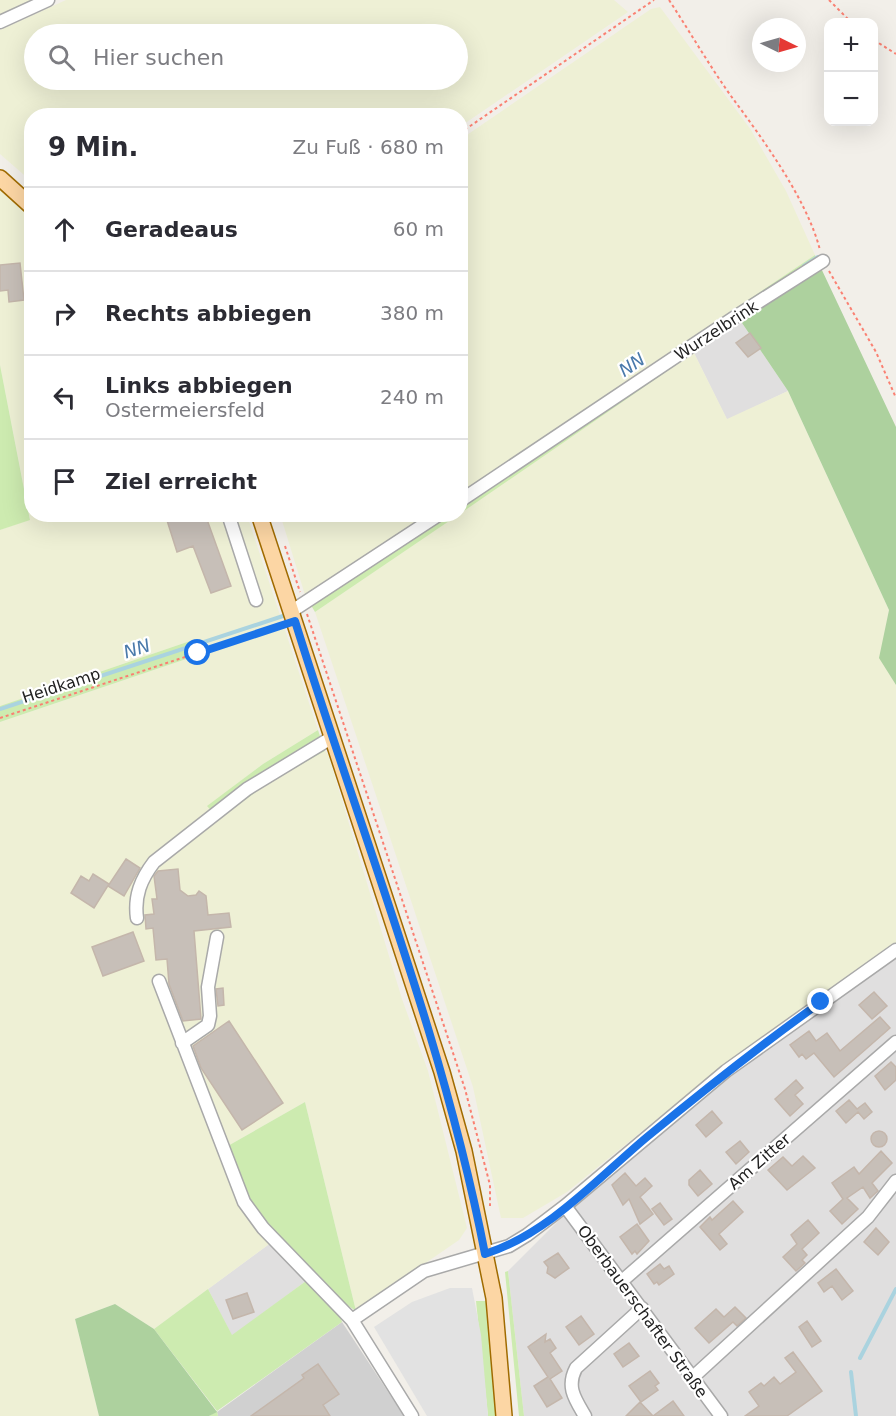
<!DOCTYPE html>
<html lang="de">
<meta charset="utf-8">
<style>
body{margin:0;font-family:"DejaVu Sans",sans-serif;background:#f2f2f3;color:#2b2b33}
.controls{position:absolute;right:18px;top:18px;display:grid;overflow:hidden;border-radius:12px;box-shadow:0 6px 24px #0002}
.controls button{width:54px;height:54px;display:grid;place-items:center;padding:0;border:0;border-bottom:2px solid #e1e1e2;background:#fff;color:#2b2b33;font:30px sans-serif}
.compass{position:absolute;left:752px;top:18px;width:54px;height:54px;border-radius:50%;background:#fff;box-shadow:0 6px 24px #0002;rotate:95deg}
.stop{position:absolute;width:18px;height:18px;margin:-14px;border:4px solid #1a73e8;border-radius:50%;background:#fff}
.stop.end{background:#1a73e8;border-color:#fff;box-shadow:0 2px 6px #0008}
.list{margin:0;padding:0;list-style:none}
h2{display:flex;justify-content:space-between;align-items:center;height:78px;margin:0;padding:0 24px;font-size:26px}
h2 small{font-size:20px;font-weight:400;color:#7c7c81}
.list li{display:grid;grid-template-columns:39px 1fr auto;gap:18px;align-items:center;box-sizing:border-box;height:84px;padding:0 24px;border-top:2px solid #e1e1e2}
.list b{display:block;font-size:22px;white-space:nowrap}
.list p{margin:0;font-size:20px;white-space:nowrap;color:#7c7c81}
.list em{font-size:20px;font-style:normal;color:#7c7c81}
.icon{flex:none;width:33px;height:33px;fill:none;stroke:currentColor;stroke-width:2;stroke-linecap:round;stroke-linejoin:round}
.map{position:relative;flex:none;width:896px;height:1416px;overflow:hidden}
.search{position:absolute;background:#fff;box-shadow:0 6px 24px #0002;left:24px;top:24px;width:444px;height:66px;display:flex;align-items:center;gap:15px;box-sizing:border-box;padding:0 21px;border-radius:33px;color:#7c7c81;font-size:22px}
.panel{position:absolute;background:#fff;box-shadow:0 6px 24px #0002;left:24px;top:108px;width:444px;height:414px;border-radius:24px}
.map>svg:first-child{display:block}
.residential{fill:#e0dfdf}
.religious{fill:#d0d0d0}
.farmland{fill:#eef0d5;fill-rule:evenodd}
.grass{fill:#cdebb0}
.forest{fill:#add19e}
.parking{fill:#e2e2e2}
.lines{fill:none;stroke-linecap:round;stroke-linejoin:round}
.stream{stroke:#aad3df;stroke-width:4}
.building{fill:#c7bfb8;stroke:#c4b6ab;stroke-width:1.5}
.minor-casing{stroke:#a9a9a9;stroke-width:15}
.major-casing{stroke:#a06b00;stroke-width:18}
.path{stroke:#fa8072;stroke-width:2;stroke-dasharray:3 3;stroke-linecap:butt}
.minor{stroke:#fff;stroke-width:12}
.major{stroke:#fcd6a4;stroke-width:15}
.route{stroke:#1a73e8;stroke-width:8}
.labels{text-anchor:middle;stroke-width:4.5;stroke-linejoin:round;paint-order:stroke}
.street-label{font-size:16px;fill:#222;stroke:#fff}
.water-label{font-size:18px;font-style:italic;fill:#4a7aab;stroke:#fff}
</style>
<div class="map">
<svg width="896" height="1416" viewBox="0 0 896 1416">
<rect width="100%" height="100%" fill="#f2efe9"/>
<!-- residential -->
<path class="residential" d="M 740,320 L 788,391 L 727,420 L 694,353 Z
M 896,953 L 896,1416 L 524,1416 L 508,1271 L 570,1209 L 723,1077 Z
M 272,1242 L 306,1281 L 232,1336 L 208,1289 Z"/>
<!-- religious -->
<path class="religious" d="M 342,1322 L 404,1416 L 218,1416 L 217,1412 Z"/>
<!-- farmland -->
<path class="farmland" d="M 0,0 L 32,0 L 0,15 Z
M 66,0 L 614,0 L 628,12 L 461,126 L 460,116 L 32,116 L 31,181 L 0,154 L 0,30 ZM 34,34 L 458,34 L 458,80 L 34,80 Z
M 660,7 L 751,130 L 786,191 L 815,255 L 461,492 L 461,139 L 651,9 Z
M 0,187 L 31,216 L 32,514 L 247,515 L 318,730 L 263,764 L 208,806 L 220,818 L 267,784 L 325,751 L 328,754 L 402,999 L 428,1071 L 467,1228 L 459,1240 L 356,1311 L 305,1102 L 226,1147 L 272,1242 L 154,1329 L 115,1304 L 75,1319 L 99,1416 L 0,1416 L 0,722 L 201,654 L 193,640 L 0,706 L 0,530 L 30,519 L 0,365 Z
M 694,353 L 727,419 L 788,391 L 889,610 L 880,658 L 896,685 L 896,943 L 720,1068 L 567,1192 L 523,1218 L 501,1218 L 473,1087 L 315,612 Z
M 280,514 L 427,515 L 305,595 Z"/>
<!-- grass -->
<path class="grass" d="M 815,255 L 820,266 L 461,513 L 461,492 Z
M 0,365 L 30,520 L 0,530 Z
M 427,515 L 458,515 L 315,612 L 305,595 Z
M 193,640 L 201,654 L 0,722 L 0,706 Z
M 318,730 L 325,751 L 267,784 L 219,819 L 207,806 L 263,764 Z
M 305,1102 L 356,1311 L 341,1301 L 258,1216 L 245,1198 L 226,1147 Z
M 508,1271 L 524,1416 L 519,1416 L 505,1272 Z
M 306,1281 L 340,1315 L 342,1322 L 217,1411 L 218,1416 L 209,1416 L 217,1411 L 154,1329 L 208,1289 L 232,1335 Z
M 476,1301 L 486,1301 L 497,1416 L 488,1416 Z"/>
<!-- forest -->
<path class="forest" d="M 820,266 L 896,427 L 896,685 L 879,658 L 889,610 L 788,391 L 740,320 Z
M 115,1304 L 154,1329 L 217,1412 L 209,1416 L 99,1416 L 75,1319 Z"/>
<!-- parking -->
<path class="parking" d="M 450,1288 L 472,1288 L 481,1335 L 488,1416 L 427,1416 L 374,1327 L 412,1302 Z"/>
<g class="lines">
<!-- stream -->
<path class="stream" d="M 804,266 L 818,257
M 0,709 L 283,616
M 860,1358 L 896,1289
M 851,1372 L 856,1416"/>
</g>
<!-- building -->
<path class="building" d="M 20,263 L 24,300 L 9,302 L 8,290 L 0,291 L 0,265 Z
M 750,333 L 761,348 L 748,357 L 736,343 Z
M 165,514 L 205,514 L 231,586 L 211,593 L 193,546 L 177,552 Z
M 126,859 L 140,868 L 124,896 L 108,886 Z
M 178,869 L 180,890 L 188,896 L 196,895 L 199,891 L 206,896 L 208,915 L 229,913 L 231,927 L 194,931 L 201,1019 L 183,1021 L 169,984 L 167,959 L 156,960 L 153,928 L 146,929 L 145,915 L 154,914 L 152,899 L 157,899 L 154,876 L 158,871 Z
M 93,874 L 109,884 L 94,908 L 71,893 L 81,876 L 89,881 Z
M 133,932 L 144,961 L 103,976 L 92,947 Z
M 223,988 L 224,1005 L 218,1006 L 216,989 Z
M 874,992 L 887,1006 L 872,1019 L 859,1005 Z
M 880,1017 L 890,1028 L 834,1077 L 814,1053 L 806,1059 L 802,1054 L 799,1057 L 790,1045 L 809,1031 L 816,1041 L 827,1033 L 840,1051 Z
M 229,1021 L 283,1103 L 242,1130 L 201,1068 L 193,1046 Z
M 891,1062 L 896,1067 L 896,1080 L 885,1090 L 875,1076 Z
M 796,1080 L 803,1088 L 795,1095 L 803,1104 L 790,1116 L 775,1099 Z
M 849,1100 L 857,1109 L 865,1103 L 872,1112 L 864,1119 L 858,1112 L 846,1123 L 836,1111 Z
M 712,1111 L 722,1123 L 706,1137 L 696,1125 Z
M871 1139a8 8 0 1 1 16 0a8 8 0 1 1-16 0Z
M 740,1141 L 749,1152 L 736,1164 L 726,1152 Z
M 881,1151 L 892,1163 L 872,1183 L 878,1191 L 870,1198 L 863,1187 L 847,1198 L 858,1209 L 842,1224 L 830,1211 L 843,1199 L 832,1183 L 854,1167 L 859,1174 Z
M 803,1156 L 815,1168 L 787,1190 L 768,1170 L 783,1157 L 792,1166 Z
M 700,1170 L 712,1184 L 698,1196 L 689,1185 L 689,1180 Z
M 625,1173 L 636,1186 L 645,1178 L 652,1186 L 640,1197 L 653,1214 L 640,1224 L 629,1199 L 623,1205 L 612,1185 Z
M 733,1201 L 743,1212 L 719,1234 L 727,1244 L 720,1250 L 700,1227 L 710,1217 L 712,1220 Z
M 660,1203 L 672,1219 L 664,1225 L 652,1209 Z
M 808,1220 L 819,1233 L 802,1249 L 807,1255 L 802,1260 L 805,1263 L 796,1271 L 783,1257 L 797,1244 L 791,1235 Z
M 637,1224 L 649,1241 L 637,1254 L 635,1251 L 632,1254 L 620,1237 Z
M 876,1228 L 889,1242 L 878,1255 L 864,1242 Z
M 558,1253 L 569,1268 L 555,1278 L 547,1273 L 548,1267 L 544,1262 Z
M 660,1264 L 664,1269 L 669,1266 L 674,1274 L 659,1285 L 657,1282 L 654,1284 L 647,1274 Z
M 836,1269 L 853,1291 L 842,1300 L 832,1286 L 824,1292 L 818,1283 Z
M 247,1293 L 254,1312 L 233,1319 L 226,1300 Z
M 735,1307 L 746,1318 L 737,1326 L 733,1322 L 709,1343 L 695,1328 L 716,1309 L 724,1317 Z
M 581,1316 L 594,1334 L 579,1345 L 566,1327 Z
M 807,1321 L 821,1341 L 812,1347 L 799,1327 Z
M 546,1334 L 545,1342 L 550,1339 L 556,1348 L 550,1353 L 562,1371 L 550,1379 L 562,1398 L 547,1407 L 534,1386 L 548,1377 L 528,1347 Z
M 629,1343 L 639,1356 L 623,1367 L 614,1354 Z
M 793,1352 L 822,1391 L 787,1416 L 745,1416 L 759,1406 L 749,1392 L 761,1383 L 764,1386 L 774,1377 L 780,1384 L 796,1372 L 785,1358 Z
M 318,1364 L 339,1394 L 323,1405 L 330,1416 L 251,1416 L 304,1378 L 302,1375 Z
M 650,1371 L 659,1383 L 655,1386 L 658,1390 L 641,1402 L 629,1386 Z
M 673,1401 L 684,1416 L 626,1416 L 640,1402 L 653,1416 Z"/>
<g class="lines">
<!-- minor casing -->
<g class="minor-casing">
<path id="minor" d="M 0,22 L 48,0
M 460,501 L 738,315 L 823,261
M 228,514 L 256,600
M 292,611 L 440,514
M 137,918 C 134,896 141,879 154,862 L 247,789 L 331,738
M 159,981 L 244,1202 L 263,1228 L 352,1320 L 412,1416
M 182,1043 L 208,1025 L 210,1016 L 208,987 L 217,937
M 565,1206 L 721,1416
M 622,1281 L 896,1042
M 352,1320 L 424,1271 L 509,1246 L 527,1235 L 565,1206 L 726,1071 L 896,950
M 692,1378 L 868,1217 L 896,1181
M 585,1416 C 575,1399 566,1387 576,1368 L 642,1308"/>
</g>
<!-- major casing -->
<g class="major-casing">
<path id="major" d="M 0,178 L 32,207
M 259,514 L 442,1072 L 464,1151 L 494,1298 L 504,1416"/>
</g>
<!-- path -->
<path class="path" d="M 669,0 C 690,32 709,65 731,96 C 762,138 807,199 820,250
M 829,0 L 851,22
M 874,40 L 896,54
M 460,133 L 654,0
M 829,271 L 876,352 L 896,398
M 285,546 L 300,592
M 307,614 L 465,1089 L 490,1185 L 490,1206
M 0,718 L 282,625"/>
<!-- minor -->
<use href="#minor" class="minor"/>
<!-- major -->
<use href="#major" class="major"/>
</g>
<g class="lines">
<!-- route -->
<path class="route" d="M 198,653 L 295,621 C 360,831 443,1037 485,1254 C 548,1234 598,1178 647,1137 C 704,1090 761,1045 821,1002"/>
</g>
<g class="labels">
<!-- street labels -->
<g class="street-label">
<text transform="translate(716 330) rotate(-33)" y="6">Wurzelbrink</text>
<text transform="translate(61 685) rotate(-18)" y="6">Heidkamp</text>
<text transform="translate(759 1161) rotate(-41)" y="6">Am Zitter</text>
<text transform="translate(643 1311) rotate(54)" y="6">Oberbauerschafter Straße</text>
</g>
<!-- water labels -->
<g class="water-label">
<text transform="translate(632 365) rotate(-34)" y="6">NN</text>
<text transform="translate(137 649) rotate(-18)" y="6">NN</text>
</g>
</g>
</svg>
<div class="controls">
<button>+</button>
<button>−</button>
</div>
<svg class="compass" viewBox="-18 -18 36 36"><path d="M0-13l5 13h-10z" fill="#e53935"/><path d="M0 13l5-13h-10z" fill="#7c7c81"/></svg>
<div class="stop" style="left:198px;top:653px"></div>
<div class="stop end" style="left:821px;top:1002px"></div>
<div class="search"><svg class="icon" aria-label="search" viewBox="0 0 24 24"><circle cx="10" cy="10" r="6"/><path d="M15 15l6 6"/></svg>Hier suchen</div>
<section class="panel">
<h2>9 Min.<small>Zu Fuß · 680 m</small></h2>
<ul class="list">
<li><svg class="icon" aria-label="ahead" viewBox="0 0 24 24"><path d="M12 20V5M6 11l6-6 6 6"/></svg><div><b>Geradeaus</b></div><em>60 m</em></li>
<li><svg class="icon" aria-label="right" viewBox="0 0 24 24"><path d="M7 20v-9h11M14 6l5 5-5 5"/></svg><div><b>Rechts abbiegen</b></div><em>380 m</em></li>
<li><svg class="icon" aria-label="left" viewBox="0 0 24 24"><path d="M17 20v-9H6M10 6l-5 5 5 5"/></svg><div><b>Links abbiegen</b><p>Ostermeiersfeld</p></div><em>240 m</em></li>
<li><svg class="icon" aria-label="arrive" viewBox="0 0 24 24"><path d="M6 21V4h12l-3 4 3 4H6"/></svg><div><b>Ziel erreicht</b></div></li>
</ul>
</section>
</div>
